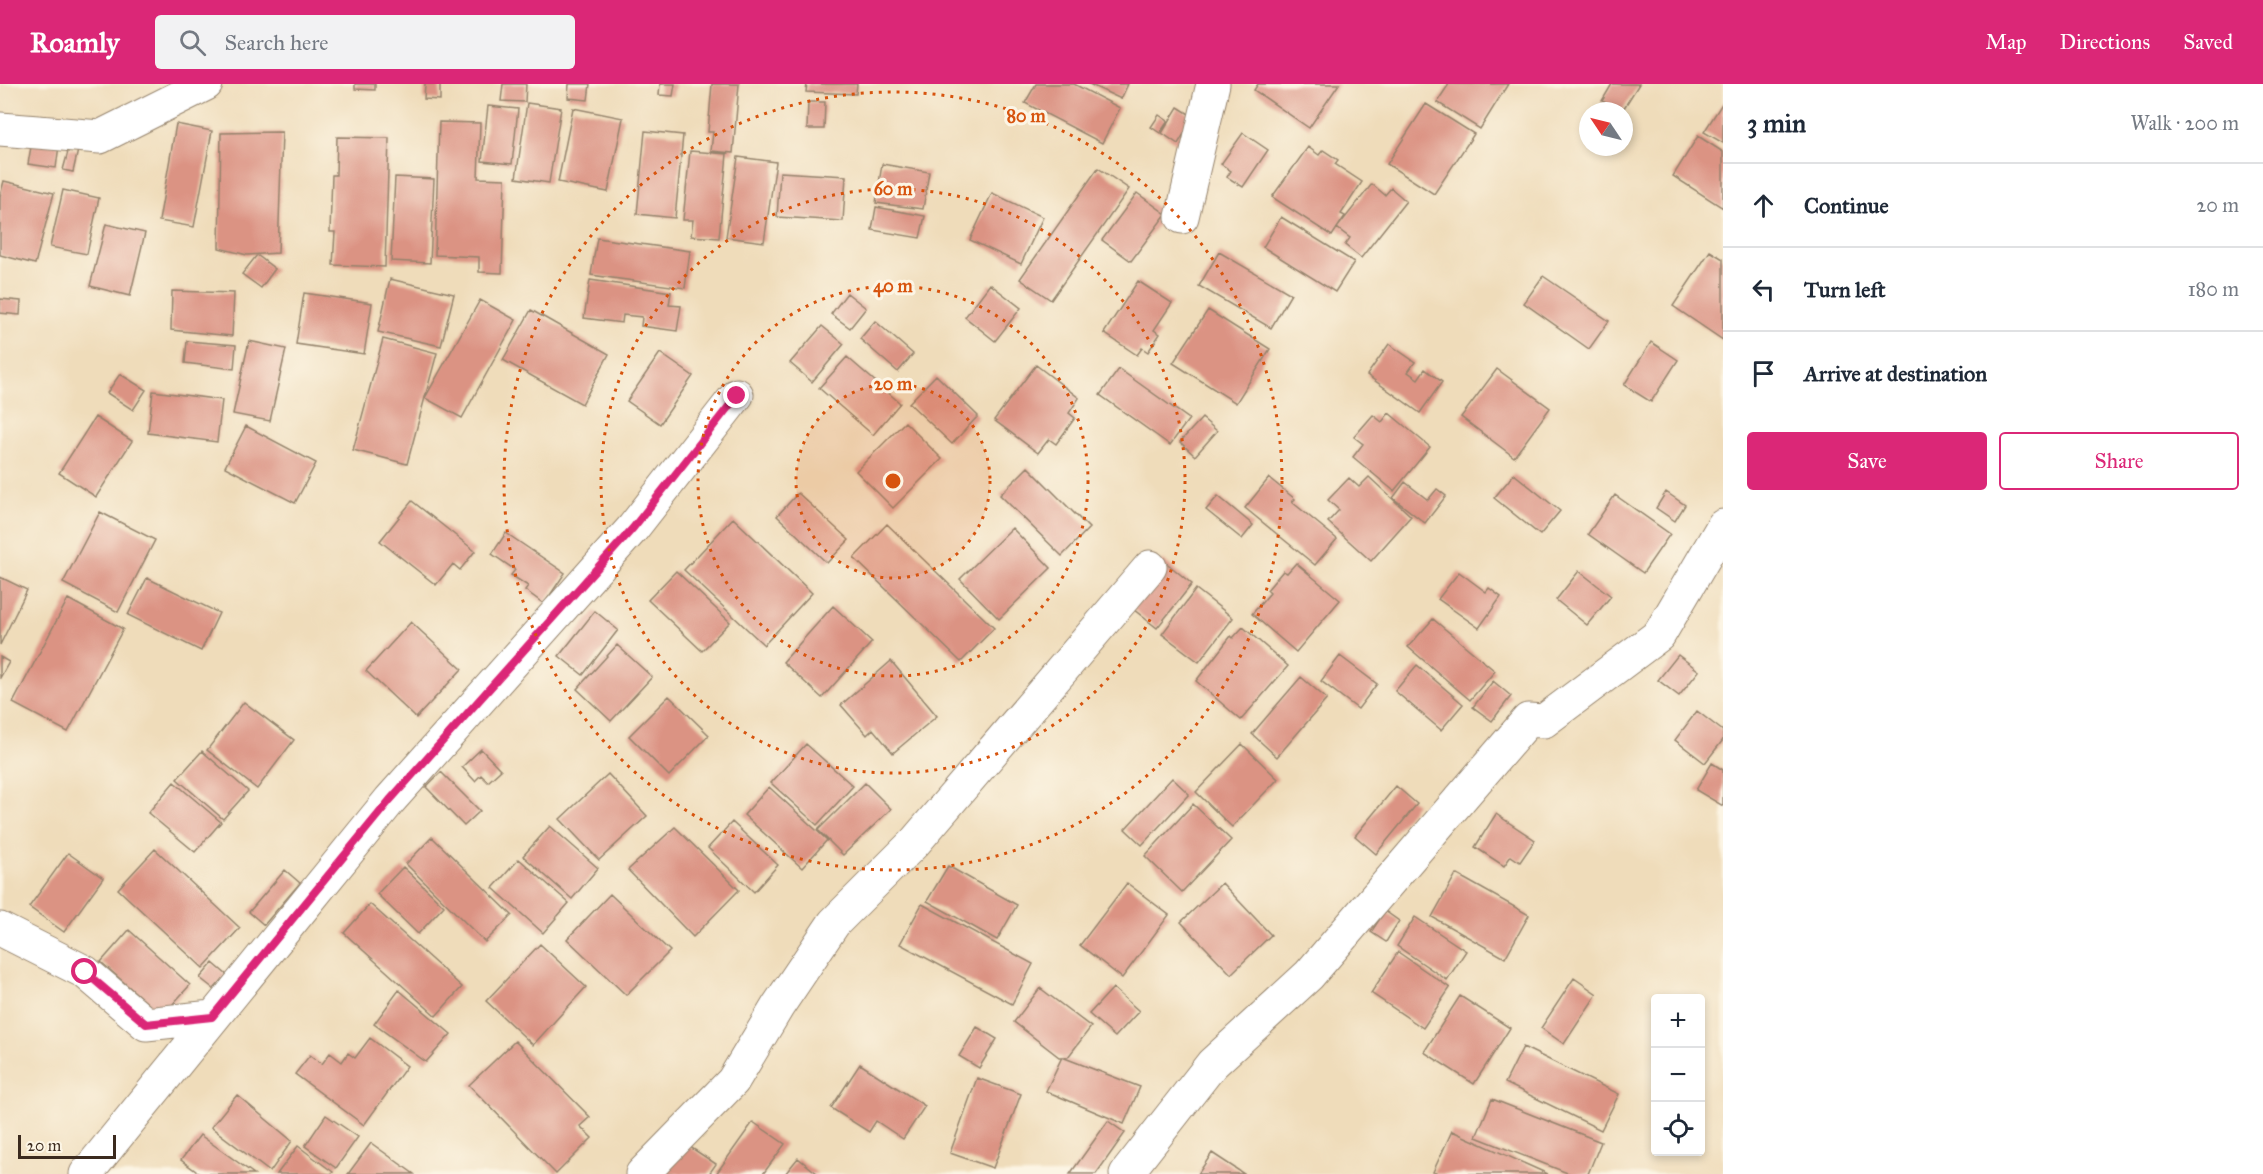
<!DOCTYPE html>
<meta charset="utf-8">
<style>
body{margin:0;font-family:"IM FELL Great Primer",serif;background:#f2f2f3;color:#1f2937}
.controls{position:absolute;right:18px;bottom:18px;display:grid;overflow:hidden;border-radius:6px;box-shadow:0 3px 9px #0003}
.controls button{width:54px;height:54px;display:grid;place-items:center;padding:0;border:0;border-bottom:2px solid #e0e1e3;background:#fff;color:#1f2937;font:30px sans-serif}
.compass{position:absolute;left:1579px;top:18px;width:54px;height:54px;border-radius:50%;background:#fff;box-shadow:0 3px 9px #0003;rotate:305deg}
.scale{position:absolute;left:18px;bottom:15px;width:98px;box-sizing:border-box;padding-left:6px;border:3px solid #3b2a1e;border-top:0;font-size:16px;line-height:21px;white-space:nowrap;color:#3b2a1e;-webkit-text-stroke:4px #fcf5e5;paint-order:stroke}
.stop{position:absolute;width:18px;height:18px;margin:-14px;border:4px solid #db2777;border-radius:50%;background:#fff}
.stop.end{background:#db2777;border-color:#fff;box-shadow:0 2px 6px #0008}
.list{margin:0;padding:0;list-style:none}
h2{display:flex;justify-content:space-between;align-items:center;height:78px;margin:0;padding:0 24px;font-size:26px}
h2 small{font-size:20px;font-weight:400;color:#747a83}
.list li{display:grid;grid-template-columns:39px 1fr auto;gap:18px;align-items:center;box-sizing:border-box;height:84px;padding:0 24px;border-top:2px solid #e0e1e3}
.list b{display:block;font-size:22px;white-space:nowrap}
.list em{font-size:20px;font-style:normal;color:#747a83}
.actions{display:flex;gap:12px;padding:18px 24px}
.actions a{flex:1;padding:14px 0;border:2px solid #db2777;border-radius:6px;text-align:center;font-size:21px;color:#db2777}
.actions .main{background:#db2777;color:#fff}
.icon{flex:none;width:33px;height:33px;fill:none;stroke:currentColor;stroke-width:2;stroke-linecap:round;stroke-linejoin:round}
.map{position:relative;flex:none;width:1723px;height:1090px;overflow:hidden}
header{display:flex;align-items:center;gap:36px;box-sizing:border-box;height:84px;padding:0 30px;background:#db2777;color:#fff}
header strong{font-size:28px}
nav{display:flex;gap:33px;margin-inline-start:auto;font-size:21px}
.search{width:420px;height:54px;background:#f2f2f3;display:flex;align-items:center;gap:15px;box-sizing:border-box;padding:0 21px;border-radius:6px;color:#747a83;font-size:22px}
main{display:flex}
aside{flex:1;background:#fff}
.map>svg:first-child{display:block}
.building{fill:#db9383}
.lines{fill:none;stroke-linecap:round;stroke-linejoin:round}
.minor-casing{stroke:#95836c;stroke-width:35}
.minor{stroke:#fff;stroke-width:33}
.route{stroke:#db2777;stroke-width:8}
.ring{fill:none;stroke:#d7540e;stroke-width:3;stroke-dasharray:3 6}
.centre{fill:#d7540e;stroke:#fcf5e5;stroke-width:3}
.ring-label{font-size:18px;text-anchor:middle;font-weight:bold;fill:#d7540e;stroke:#fcf5e5;stroke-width:6;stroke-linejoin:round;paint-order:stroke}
</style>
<header>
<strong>Roamly</strong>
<div class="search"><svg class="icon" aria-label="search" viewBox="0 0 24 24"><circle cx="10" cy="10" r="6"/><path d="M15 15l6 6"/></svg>Search here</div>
<nav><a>Map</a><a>Directions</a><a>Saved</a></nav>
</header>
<main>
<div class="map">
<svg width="1723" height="1090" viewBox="0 0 1723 1090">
<rect width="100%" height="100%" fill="#fcf5e5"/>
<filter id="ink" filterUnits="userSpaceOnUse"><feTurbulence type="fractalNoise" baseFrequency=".0167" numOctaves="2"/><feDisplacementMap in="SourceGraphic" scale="12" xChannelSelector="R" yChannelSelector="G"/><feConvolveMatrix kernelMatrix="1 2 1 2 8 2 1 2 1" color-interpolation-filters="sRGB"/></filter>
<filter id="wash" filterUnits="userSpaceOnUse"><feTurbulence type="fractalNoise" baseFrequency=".008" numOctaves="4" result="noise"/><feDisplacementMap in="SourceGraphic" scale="24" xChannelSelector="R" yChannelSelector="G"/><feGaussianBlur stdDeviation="1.35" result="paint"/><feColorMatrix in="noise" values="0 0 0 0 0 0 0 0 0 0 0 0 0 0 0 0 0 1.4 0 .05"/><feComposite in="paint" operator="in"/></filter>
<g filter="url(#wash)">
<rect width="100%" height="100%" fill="#efdcba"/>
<g id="blocks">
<!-- building -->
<path class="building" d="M 355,0 L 375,0 L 375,6 L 355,5 Z
M 425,0 L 440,0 L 440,16 L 424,15 Z
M 503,0 L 526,0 L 525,18 L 501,17 Z
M 569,0 L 590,0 L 588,16 L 568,14 Z
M 660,0 L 675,0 L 673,12 L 659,11 Z
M 712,0 L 739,0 L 733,69 L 711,67 L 713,48 L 708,48 Z
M 807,0 L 857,0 L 856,10 L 806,8 Z
M 1036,0 L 1074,0 L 1120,24 L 1102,59 L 1025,19 Z
M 1089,0 L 1128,0 L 1121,15 Z
M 1258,0 L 1339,0 L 1309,44 L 1254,6 Z
M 1449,0 L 1508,0 L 1480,45 L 1437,18 Z
M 1612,0 L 1639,0 L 1622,27 L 1602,17 Z
M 808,18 L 825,18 L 824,45 L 807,45 Z
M 1723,18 L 1723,59 L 1704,48 Z
M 527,19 L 561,24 L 549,99 L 516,94 Z
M 1426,20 L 1474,50 L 1434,110 L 1387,80 Z
M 488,22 L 518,25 L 512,80 L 482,77 Z
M 1178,23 L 1194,33 L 1178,60 L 1162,49 Z
M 573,24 L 623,34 L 608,108 L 558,98 Z
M 1159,31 L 1168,37 L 1160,49 L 1151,43 Z
M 439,38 L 480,39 L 478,94 L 505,95 L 502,189 L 479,188 L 479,173 L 435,171 Z
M 176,40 L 212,47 L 194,143 L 159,137 Z
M 645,47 L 683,51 L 675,134 L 637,130 Z
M 282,48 L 278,169 L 247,171 L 219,164 L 221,49 Z
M 1243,49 L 1268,66 L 1243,103 L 1227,93 L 1231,87 L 1221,80 Z
M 1698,52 L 1723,68 L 1723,124 L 1673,92 Z
M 337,53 L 389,54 L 385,183 L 333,181 L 335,148 L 330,148 L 332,91 L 336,91 Z
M 32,57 L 59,61 L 56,84 L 28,80 Z
M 1308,63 L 1319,71 L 1323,66 L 1338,76 L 1335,80 L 1362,98 L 1341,130 L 1345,132 L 1332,152 L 1272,113 Z
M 69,64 L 78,66 L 73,88 L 63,86 Z
M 690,67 L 727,70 L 719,154 L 691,152 L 693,136 L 683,136 Z
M 738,73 L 776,78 L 764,158 L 726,153 Z
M 882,80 L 929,88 L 923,125 L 876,119 Z
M 1098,84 L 1129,105 L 1051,216 L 1020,195 Z
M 780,88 L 846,92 L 843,137 L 777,133 Z
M 395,93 L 434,95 L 430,179 L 391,177 Z
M 4,97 L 54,109 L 35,180 L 0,171 L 0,112 Z
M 1372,100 L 1385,111 L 1391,104 L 1406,117 L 1361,174 L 1345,161 L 1350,154 L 1337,144 Z
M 63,106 L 99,114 L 87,170 L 50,163 Z
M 992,109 L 1043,133 L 1021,180 L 970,156 Z
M 1137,109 L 1166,130 L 1131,177 L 1102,156 Z
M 876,123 L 925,132 L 920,154 L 872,146 Z
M 1281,133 L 1354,178 L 1335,208 L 1263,163 Z
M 106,140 L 145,149 L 130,212 L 90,202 Z
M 597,154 L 690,167 L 685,204 L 591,191 Z
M 1710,167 L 1723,175 L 1723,256 L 1673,222 Z
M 1219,168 L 1291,210 L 1271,244 L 1199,202 Z
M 257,171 L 275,185 L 261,204 L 242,190 Z
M 1543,192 L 1609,237 L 1589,265 L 1524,219 Z
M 390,195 L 454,210 L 441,262 L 378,248 Z
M 590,196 L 671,208 L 669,221 L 681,222 L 677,247 L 641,242 L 642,233 L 623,231 L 622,239 L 584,234 Z
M 1138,197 L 1172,219 L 1154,246 L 1160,250 L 1148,268 L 1142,264 L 1137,271 L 1104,249 Z
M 990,200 L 1021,224 L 995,257 L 965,233 Z
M 172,207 L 234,209 L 232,252 L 171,246 Z
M 304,209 L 372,219 L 364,270 L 296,260 Z
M 847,209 L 866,224 L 850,244 L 831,230 Z
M 0,215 L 21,217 L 20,231 L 0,229 Z
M 480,216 L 516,236 L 462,334 L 425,314 Z
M 531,226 L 609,270 L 582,320 L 503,276 Z
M 1208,226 L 1270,265 L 1236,319 L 1173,279 Z
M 875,237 L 913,270 L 898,288 L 860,255 Z
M 822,242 L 844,260 L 812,298 L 790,279 Z
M 383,255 L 437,269 L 407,380 L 353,366 Z
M 187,257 L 236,261 L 234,285 L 185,279 Z
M 249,257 L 286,265 L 270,337 L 233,330 Z
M 1651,258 L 1678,276 L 1651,318 L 1624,301 Z
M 1389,260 L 1415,278 L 1408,288 L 1418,295 L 1425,285 L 1442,298 L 1420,329 L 1367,291 Z
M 660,269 L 693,292 L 660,340 L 627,317 Z
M 847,273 L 900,319 L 873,351 L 819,304 Z
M 1036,281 L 1079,314 L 1069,329 L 1075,334 L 1056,360 L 1049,355 L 1038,369 L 994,336 Z
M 1119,285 L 1189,335 L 1170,361 L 1100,311 Z
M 1497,285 L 1550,324 L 1514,373 L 1461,333 Z
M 120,290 L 146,306 L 133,326 L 107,309 Z
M 936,291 L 978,332 L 952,360 L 909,319 Z
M 153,307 L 222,316 L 217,358 L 148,349 Z
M 1389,329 L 1430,363 L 1394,407 L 1353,373 L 1363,360 L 1354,353 L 1373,331 L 1382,338 Z
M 95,333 L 132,357 L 96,413 L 59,389 Z
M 1202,334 L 1217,347 L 1195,372 L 1180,358 Z
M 905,338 L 942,375 L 893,424 L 856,387 Z
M 246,342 L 316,379 L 295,419 L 225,383 Z
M 1028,383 L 1089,444 L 1062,472 L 1000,411 Z
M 1514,390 L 1560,427 L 1540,451 L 1494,414 Z
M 1369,393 L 1411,432 L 1371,477 L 1328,438 L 1339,426 L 1328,416 L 1349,394 L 1359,403 Z
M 1269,394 L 1295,415 L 1292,418 L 1337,455 L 1315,481 L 1245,424 Z
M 1405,398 L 1428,416 L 1437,405 L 1446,412 L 1425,439 L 1393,414 Z
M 1666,408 L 1685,421 L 1675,437 L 1656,424 Z
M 798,409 L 849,456 L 827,479 L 777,432 Z
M 1615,411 L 1670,450 L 1643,489 L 1588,450 Z
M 1218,412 L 1253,441 L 1242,455 L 1206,426 Z
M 412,417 L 475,467 L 460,486 L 453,480 L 436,501 L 380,457 Z
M 100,428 L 155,456 L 118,528 L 63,499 Z
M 733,434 L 812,509 L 764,561 L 684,486 Z
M 887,440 L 994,544 L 961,578 L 854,474 Z
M 1012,444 L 1051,484 L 999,535 L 960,495 Z
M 506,449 L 565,489 L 544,520 L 525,506 L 528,502 L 511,491 L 515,486 L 492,470 Z
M 1163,476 L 1192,500 L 1157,544 L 1128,521 Z
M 1296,479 L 1340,516 L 1296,568 L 1252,530 L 1270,509 L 1267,506 L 1283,487 L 1287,489 Z
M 676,487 L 730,538 L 702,567 L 648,516 Z
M 1579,487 L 1611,512 L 1587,541 L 1556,516 Z
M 1459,488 L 1486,508 L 1489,504 L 1501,513 L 1479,544 L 1438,515 Z
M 0,493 L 27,506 L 0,561 Z
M 147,494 L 219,529 L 201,567 L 128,531 Z
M 1196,505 L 1233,534 L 1199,578 L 1162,550 Z
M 68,515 L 123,545 L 68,648 L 13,619 Z
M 833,522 L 872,558 L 822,614 L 783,578 Z
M 595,527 L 618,546 L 583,591 L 559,572 Z
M 1433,535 L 1495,587 L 1470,616 L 1408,563 Z
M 411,538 L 462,585 L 416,634 L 366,587 Z
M 1243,543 L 1288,582 L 1241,636 L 1196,597 L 1231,552 L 1233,554 Z
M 617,561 L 652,593 L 611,637 L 577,605 Z
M 1678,571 L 1699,587 L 1679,612 L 1658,596 Z
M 1340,572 L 1377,600 L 1358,625 L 1321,597 Z
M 0,573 L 9,578 L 0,594 Z
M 891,577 L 937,632 L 893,669 L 873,645 L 867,651 L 841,621 Z
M 1417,581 L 1463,620 L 1441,646 L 1395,607 Z
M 1301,593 L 1327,615 L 1277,673 L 1252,650 Z
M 1493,597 L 1511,612 L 1492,637 L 1473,623 Z
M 669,612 L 709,651 L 669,692 L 629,652 Z
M 244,618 L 294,656 L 257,705 L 207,666 Z
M 1697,627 L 1723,647 L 1723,656 L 1705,679 L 1675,656 Z
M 806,660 L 853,702 L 817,741 L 771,699 Z
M 1242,660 L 1278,695 L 1232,743 L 1196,708 Z
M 481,665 L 501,686 L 488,698 L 481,691 L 475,697 L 462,683 Z
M 202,667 L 248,707 L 223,735 L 177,695 Z
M 1712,679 L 1723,686 L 1723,722 L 1696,706 Z
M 441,688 L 480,727 L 464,742 L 426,703 Z
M 608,690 L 647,732 L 599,776 L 560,735 Z
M 1172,694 L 1189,710 L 1142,761 L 1125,745 Z
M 174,698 L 221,738 L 195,768 L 148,729 Z
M 865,699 L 891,725 L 843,771 L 818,746 Z
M 1396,702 L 1417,720 L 1376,770 L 1355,752 Z
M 769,703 L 827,756 L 802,784 L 744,731 Z
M 1193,720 L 1231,756 L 1182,808 L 1145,772 Z
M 1496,730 L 1535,756 L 1520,778 L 1511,772 L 1504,782 L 1475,763 Z
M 732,738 L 778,781 L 754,808 L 708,764 Z
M 550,742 L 598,784 L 572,815 L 523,772 Z
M 675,743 L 739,806 L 693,853 L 628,786 Z
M 432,753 L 512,831 L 485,858 L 406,780 Z
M 155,765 L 240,844 L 203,884 L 118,805 Z
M 68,769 L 103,794 L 64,848 L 29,823 Z
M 519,775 L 569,819 L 543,849 L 493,804 Z
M 948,782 L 1017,821 L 997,856 L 927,817 Z
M 403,783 L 444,822 L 418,850 L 377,810 Z
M 285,786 L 300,799 L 264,841 L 249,828 Z
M 1456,790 L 1529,831 L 1505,874 L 1432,833 Z
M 1127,799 L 1169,831 L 1122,894 L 1080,861 Z
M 1222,799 L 1271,851 L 1231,890 L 1181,838 Z
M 610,810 L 670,867 L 626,911 L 567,855 Z
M 370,820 L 462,903 L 436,932 L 344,849 Z
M 922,820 L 1033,880 L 1012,920 L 900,860 Z
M 1385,827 L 1399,837 L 1386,858 L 1371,848 Z
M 1415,833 L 1466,867 L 1447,896 L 1397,862 Z
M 129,846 L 190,901 L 162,932 L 101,878 Z
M 540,860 L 586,903 L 533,961 L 486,917 Z
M 1398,868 L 1450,904 L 1423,944 L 1371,909 Z
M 213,879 L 227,891 L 214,905 L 200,894 Z
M 1574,894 L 1597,910 L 1564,960 L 1541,944 Z
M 1040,904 L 1091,943 L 1068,973 L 1059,973 L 1014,938 Z
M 1113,904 L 1139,927 L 1115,953 L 1089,930 Z
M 399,906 L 451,950 L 426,978 L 374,940 Z
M 1460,912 L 1510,944 L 1474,1000 L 1424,968 Z
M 977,943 L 997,955 L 979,984 L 959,972 Z
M 370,954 L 407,982 L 364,1041 L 295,990 L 310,971 L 322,980 L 330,969 L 342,978 L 348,969 L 355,974 Z
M 515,957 L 590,1033 L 580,1042 L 592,1054 L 556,1090 L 469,1001 Z
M 1523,963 L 1619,1010 L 1601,1046 L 1505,999 Z
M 1062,973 L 1140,1003 L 1124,1040 L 1046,1007 Z
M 860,980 L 925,1022 L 903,1055 L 876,1037 L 869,1048 L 831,1024 Z
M 977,994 L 1021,1010 L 993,1084 L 950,1069 Z
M 237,1011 L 292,1057 L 270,1088 L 211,1043 Z
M 1492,1015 L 1601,1058 L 1588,1090 L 1570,1090 L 1476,1053 Z
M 326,1031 L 358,1053 L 336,1084 L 305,1062 Z
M 1108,1037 L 1125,1049 L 1096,1090 L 1070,1090 Z
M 753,1038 L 785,1060 L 763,1090 L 716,1090 Z
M 1452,1047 L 1548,1090 L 1438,1090 L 1433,1088 Z
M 200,1051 L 254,1090 L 200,1090 L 181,1076 Z
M 371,1059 L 414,1090 L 348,1090 Z
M 684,1059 L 716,1080 L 709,1090 L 662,1090 Z
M 298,1062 L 333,1088 L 331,1090 L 277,1090 Z
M 1212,1069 L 1244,1090 L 1198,1090 Z
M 798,1074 L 818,1090 L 785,1090 Z"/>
</g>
</g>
<g filter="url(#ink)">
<use href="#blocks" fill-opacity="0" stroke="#95836c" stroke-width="1.5"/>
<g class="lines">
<!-- minor casing -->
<g class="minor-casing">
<path id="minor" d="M 0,45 L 100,53 L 206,0
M 1182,133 L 1213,0
M 0,845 L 85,888 L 146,940 L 212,933
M 86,1090 L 390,716 L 633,444 L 737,311
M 642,1090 L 733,997 L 778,922 L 834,839 L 915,758 L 1150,483
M 1126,1090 L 1212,980 L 1309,891 L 1528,636 L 1544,637 L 1659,551 L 1723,442"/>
</g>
<!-- minor -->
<use href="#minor" class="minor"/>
</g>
</g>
<g class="lines" filter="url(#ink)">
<!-- route -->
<path class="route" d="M 85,888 L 146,940 L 212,933 L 390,716 L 633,444 L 737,312"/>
</g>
<!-- distance rings -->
<circle cx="893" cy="397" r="97" fill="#d7540e" fill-opacity=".12"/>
<g class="ring">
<circle cx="893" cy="397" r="97"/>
<circle cx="893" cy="397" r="195"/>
<circle cx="893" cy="397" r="292"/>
<circle cx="893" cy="397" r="389"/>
</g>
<circle cx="893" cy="397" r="9" class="centre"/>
<g class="ring-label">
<text x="1026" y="38">80 m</text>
<text x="893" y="111">60 m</text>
<text x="893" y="208">40 m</text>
<text x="893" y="306">20 m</text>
</g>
</svg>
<div class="controls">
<button>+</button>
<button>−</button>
<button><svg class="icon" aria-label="locate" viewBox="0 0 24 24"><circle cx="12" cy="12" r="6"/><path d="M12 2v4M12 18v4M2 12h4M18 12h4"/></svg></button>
</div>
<svg class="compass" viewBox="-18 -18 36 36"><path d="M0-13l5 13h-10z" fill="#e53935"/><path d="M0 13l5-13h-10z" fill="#747a83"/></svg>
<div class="scale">20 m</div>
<div class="stop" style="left:85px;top:888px"></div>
<div class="stop end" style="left:737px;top:312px"></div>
</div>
<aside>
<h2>3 min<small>Walk · 200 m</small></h2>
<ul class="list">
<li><svg class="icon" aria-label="ahead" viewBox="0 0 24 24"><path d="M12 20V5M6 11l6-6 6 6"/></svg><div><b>Continue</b></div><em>20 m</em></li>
<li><svg class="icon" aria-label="left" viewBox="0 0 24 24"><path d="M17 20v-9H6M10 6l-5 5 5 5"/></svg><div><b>Turn left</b></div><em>180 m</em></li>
<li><svg class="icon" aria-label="arrive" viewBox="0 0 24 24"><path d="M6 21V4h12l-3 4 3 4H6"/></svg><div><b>Arrive at destination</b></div></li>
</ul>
<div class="actions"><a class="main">Save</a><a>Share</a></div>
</aside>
</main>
